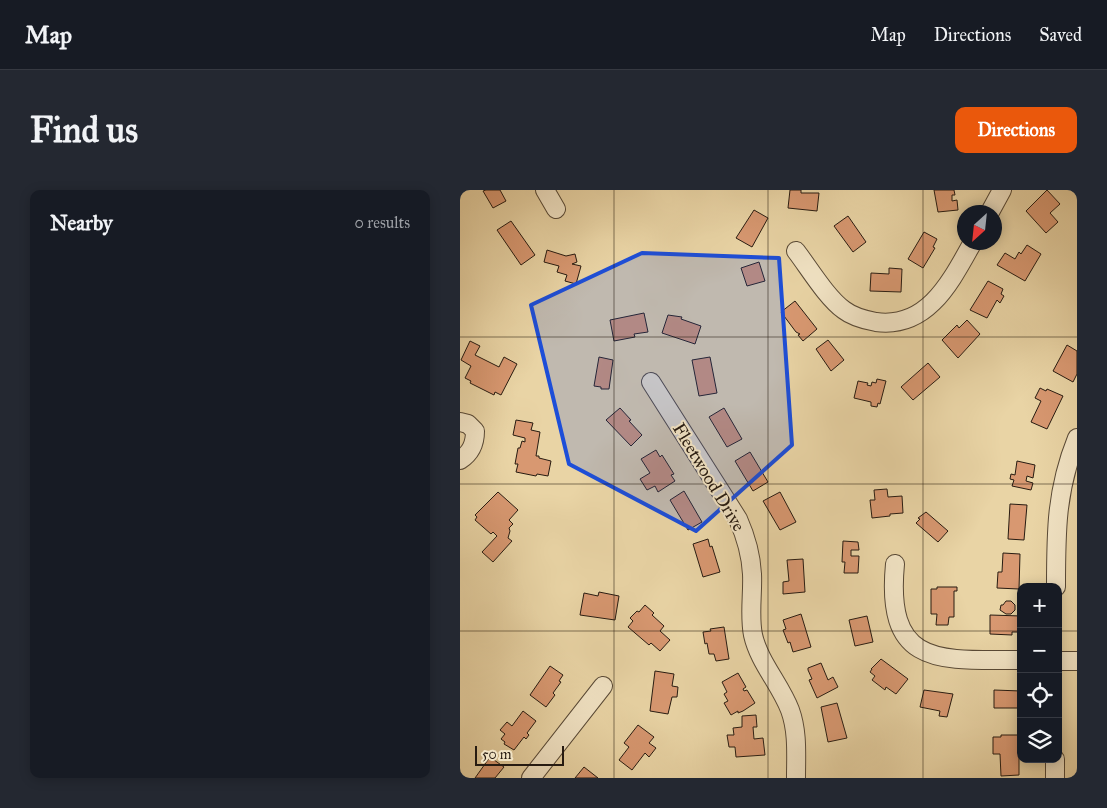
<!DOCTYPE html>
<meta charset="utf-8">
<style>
body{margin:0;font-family:"IM FELL Great Primer",serif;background:#242831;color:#f1f3f6}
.controls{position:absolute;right:15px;bottom:15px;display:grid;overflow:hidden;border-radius:10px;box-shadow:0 2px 12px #0003}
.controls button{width:45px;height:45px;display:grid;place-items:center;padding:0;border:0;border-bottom:1px solid #363941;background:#171b24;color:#f1f3f6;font:25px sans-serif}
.compass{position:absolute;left:497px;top:15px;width:45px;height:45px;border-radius:50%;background:#171b24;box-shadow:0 2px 12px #0003;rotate:207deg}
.scale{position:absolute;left:15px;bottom:12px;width:89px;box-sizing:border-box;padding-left:5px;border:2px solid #271b11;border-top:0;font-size:14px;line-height:18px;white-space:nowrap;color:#271b11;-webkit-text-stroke:4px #f1e3c4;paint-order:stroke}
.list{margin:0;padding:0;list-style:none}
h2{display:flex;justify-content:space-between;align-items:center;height:65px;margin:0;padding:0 20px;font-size:21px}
h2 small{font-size:16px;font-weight:400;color:#9ea1a6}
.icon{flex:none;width:28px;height:28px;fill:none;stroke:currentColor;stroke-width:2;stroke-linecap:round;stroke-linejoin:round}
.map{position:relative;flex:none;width:617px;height:588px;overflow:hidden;border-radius:10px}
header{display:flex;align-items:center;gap:30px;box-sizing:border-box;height:70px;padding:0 25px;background:#171b24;border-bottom:1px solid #363941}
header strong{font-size:24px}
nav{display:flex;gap:28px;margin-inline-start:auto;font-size:18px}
.intro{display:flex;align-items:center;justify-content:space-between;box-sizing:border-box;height:120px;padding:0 30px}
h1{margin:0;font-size:35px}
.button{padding:12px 22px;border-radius:10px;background:#ea580c;color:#fff;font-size:18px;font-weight:700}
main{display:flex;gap:30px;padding:0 30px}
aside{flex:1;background:#171b24;border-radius:10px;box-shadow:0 2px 12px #0003}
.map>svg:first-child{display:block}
.building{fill:#d89871;stroke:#271b11}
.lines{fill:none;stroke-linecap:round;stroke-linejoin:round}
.minor-casing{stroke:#584936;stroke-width:20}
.minor{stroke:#f1e3c4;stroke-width:18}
.marked{fill:#1d4ed8;fill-opacity:0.2;stroke:#1d4ed8;stroke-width:4;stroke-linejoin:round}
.grid{fill:none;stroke:#271b11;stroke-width:1;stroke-opacity:0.55}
.labels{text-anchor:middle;stroke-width:4;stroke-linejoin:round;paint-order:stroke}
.street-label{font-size:18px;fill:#271b11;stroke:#f1e3c4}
</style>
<header>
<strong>Map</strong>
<nav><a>Map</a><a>Directions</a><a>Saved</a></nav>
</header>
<div class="intro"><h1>Find us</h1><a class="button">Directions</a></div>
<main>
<aside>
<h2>Nearby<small>0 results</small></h2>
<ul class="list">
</ul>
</aside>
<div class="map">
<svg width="617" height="588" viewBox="0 0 617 588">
<rect width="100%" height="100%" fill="#e9d4a5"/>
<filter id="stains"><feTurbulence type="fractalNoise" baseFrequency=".004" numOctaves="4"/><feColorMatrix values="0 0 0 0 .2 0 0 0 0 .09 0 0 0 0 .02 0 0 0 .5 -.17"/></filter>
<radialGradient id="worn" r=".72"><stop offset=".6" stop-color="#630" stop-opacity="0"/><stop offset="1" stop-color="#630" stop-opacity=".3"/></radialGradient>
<!-- building -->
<path class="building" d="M 26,0 L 40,0 L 46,11 L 33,18 L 23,1 Z
M 330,0 L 341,0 L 341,3 L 359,3 L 357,21 L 328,18 Z
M 474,0 L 494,0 L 495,5 L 492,5 L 492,11 L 497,10 L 498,20 L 478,22 Z
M 587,0 L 600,14 L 590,23 L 598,32 L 586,43 L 566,21 Z
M 294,20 L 308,28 L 292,57 L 276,48 Z
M 388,26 L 406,52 L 393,62 L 374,36 Z
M 51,31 L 75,65 L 61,75 L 37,40 Z
M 464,42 L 477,49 L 473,57 L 475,58 L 463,78 L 448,69 Z
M 567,55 L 581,64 L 565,91 L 537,75 L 545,63 L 555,69 L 559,62 L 561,64 Z
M 87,60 L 106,66 L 115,64 L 117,72 L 112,74 L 121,76 L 116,94 L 105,91 L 107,85 L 97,82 L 99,76 L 84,72 Z
M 299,72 L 305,91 L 287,96 L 281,78 Z
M 429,78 L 442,79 L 441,102 L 410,101 L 411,83 L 429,84 Z
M 528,91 L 543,99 L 541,104 L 544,106 L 540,113 L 537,110 L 527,128 L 510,120 Z
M 335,111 L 357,139 L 343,151 L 338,145 L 340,144 L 336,142 L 321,122 Z
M 184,123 L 188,142 L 174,144 L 175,147 L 154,151 L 150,130 Z
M 208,125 L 222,127 L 221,129 L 241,136 L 235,154 L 202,143 Z
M 507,130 L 520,144 L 498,168 L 482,150 L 497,135 L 499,138 Z
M 368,150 L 384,170 L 371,181 L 356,159 Z
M 10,151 L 20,156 L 15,165 L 39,177 L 44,167 L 57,174 L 41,205 L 35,202 L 34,205 L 10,193 L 11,191 L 5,188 L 11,176 L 1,170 Z
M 607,155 L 617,161 L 617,184 L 613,192 L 593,181 Z
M 139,167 L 153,170 L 149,199 L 141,199 L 141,197 L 134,196 Z
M 250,167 L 257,203 L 239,206 L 232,170 Z
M 468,173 L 480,187 L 453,210 L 441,197 Z
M 417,189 L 426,191 L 420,214 L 418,213 L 417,217 L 411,216 L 411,212 L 394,208 L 398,191 L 408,193 L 407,195 L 411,196 L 412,192 L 416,193 Z
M 580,198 L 586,201 L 587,199 L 603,206 L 587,239 L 571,232 L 581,211 L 575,208 Z
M 160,218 L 171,230 L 169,231 L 182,245 L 171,256 L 146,230 Z
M 264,218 L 282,249 L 267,257 L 249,227 Z
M 56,230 L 73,233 L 71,240 L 80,242 L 76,266 L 79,266 L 79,268 L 91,271 L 88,286 L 77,284 L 76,286 L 56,282 L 58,274 L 55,274 L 58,258 L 60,258 L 62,251 L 65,252 L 65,248 L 53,245 Z
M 196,260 L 200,267 L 202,265 L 214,284 L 211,285 L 215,291 L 198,302 L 195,296 L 187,300 L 180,289 L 190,283 L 181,269 Z
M 290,262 L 308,292 L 293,301 L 275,271 Z
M 557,271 L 575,275 L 573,288 L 567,286 L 566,291 L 573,293 L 571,300 L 552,296 L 554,290 L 550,289 L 551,284 L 555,285 Z
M 427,299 L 428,307 L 442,306 L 443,323 L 430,324 L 430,326 L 412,328 L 410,310 L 415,310 L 414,300 Z
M 224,301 L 242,332 L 228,340 L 210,310 Z
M 38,302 L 58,320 L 49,330 L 53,334 L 49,338 L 50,341 L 48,348 L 52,351 L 33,372 L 22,362 L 37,346 L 33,342 L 31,344 L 15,330 L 17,327 L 15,325 Z
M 320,302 L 336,332 L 320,340 L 303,311 Z
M 550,314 L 567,315 L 564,350 L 548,349 Z
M 466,322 L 488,341 L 478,352 L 456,333 L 460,329 L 458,328 Z
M 248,349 L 250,357 L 252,356 L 260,382 L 243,387 L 233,354 Z
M 383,351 L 398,352 L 399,360 L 391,360 L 391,366 L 399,366 L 398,383 L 384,383 L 385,372 L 382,372 Z
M 543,363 L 560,364 L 559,399 L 537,398 L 538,382 L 542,382 Z
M 343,369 L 345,402 L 323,404 L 323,392 L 329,391 L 327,370 Z
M 477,397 L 497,397 L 497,401 L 494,401 L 494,427 L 489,427 L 488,435 L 476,435 L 477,424 L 471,424 L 471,399 L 477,399 Z
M 139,402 L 159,406 L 155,430 L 120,425 L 124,403 L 138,406 Z
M 546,411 L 551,411 L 555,415 L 555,420 L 551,424 L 546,424 L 540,420 L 541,415 L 543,415 Z
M 185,415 L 194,423 L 192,425 L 204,436 L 200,441 L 210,450 L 200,461 L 191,453 L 189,455 L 168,437 L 173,431 L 170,428 L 177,421 L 179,422 Z
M 341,424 L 351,457 L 333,462 L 330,452 L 328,453 L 323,440 L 326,439 L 323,430 Z
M 530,425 L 561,426 L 561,442 L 552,442 L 552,445 L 530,444 Z
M 407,426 L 413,452 L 395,456 L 389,430 Z
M 264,437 L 269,469 L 256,471 L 254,464 L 249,464 L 247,453 L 245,454 L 243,442 L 251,441 L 250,439 Z
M 421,469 L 448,489 L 436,504 L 426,497 L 425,500 L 412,490 L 415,486 L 410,482 L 412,479 L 411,479 Z
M 361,473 L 368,490 L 373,487 L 378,497 L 357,508 L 349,490 L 352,489 L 348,480 L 348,478 Z
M 90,476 L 103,485 L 99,491 L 101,492 L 93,503 L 95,505 L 86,517 L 70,505 Z
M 195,481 L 214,484 L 212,496 L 218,497 L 217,507 L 212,507 L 208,524 L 190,521 Z
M 278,483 L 286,497 L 283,499 L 284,501 L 287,500 L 295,513 L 283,521 L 278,523 L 278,521 L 271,525 L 264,513 L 268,511 L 264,504 L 267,502 L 262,492 Z
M 464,500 L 493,504 L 487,527 L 479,526 L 480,521 L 460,517 Z
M 534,500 L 561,501 L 561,518 L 534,518 Z
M 377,513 L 387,548 L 368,552 L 361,517 Z
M 63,521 L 76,531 L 67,543 L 69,545 L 66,549 L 64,547 L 54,560 L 44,554 L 45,552 L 41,549 L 45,544 L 40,540 L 47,532 L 52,536 Z
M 296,525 L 297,537 L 293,537 L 294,549 L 303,548 L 305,565 L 276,567 L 275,557 L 269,557 L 267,545 L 274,545 L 273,538 L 282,537 L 282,526 Z
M 178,535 L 194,547 L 189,553 L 196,558 L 189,567 L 185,563 L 172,580 L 159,570 L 169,557 L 164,553 Z
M 541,545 L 559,545 L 559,585 L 541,586 L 540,564 L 533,564 L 533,547 L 541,547 Z
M 30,567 L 44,577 L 35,588 L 15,588 Z
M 124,577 L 138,588 L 115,588 Z"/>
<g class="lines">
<!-- minor casing -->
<g class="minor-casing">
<path id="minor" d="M 85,0 L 96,19
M 530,22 L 542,0
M 336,61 C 349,78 367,108 384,120 C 393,127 405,130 416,132 C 468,139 491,91 513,52
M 191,192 L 278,329 C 286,347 291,364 292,384 C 293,404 289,425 293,445 C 299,472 320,494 330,520 C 338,542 336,565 336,588
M 0,232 L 8,234 L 15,241 C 15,254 11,263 0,270
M 435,374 C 425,478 480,470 561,470
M 596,397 C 596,342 596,300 617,248
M 598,471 L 617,471
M 71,588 L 143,496
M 595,588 L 595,569"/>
</g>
<!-- minor -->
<use href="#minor" class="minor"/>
</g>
<!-- marked area -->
<path class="marked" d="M 182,63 L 319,68 L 332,255 L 236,341 L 109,274 L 71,115 Z"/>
<!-- grid -->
<path class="grid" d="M 154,0 L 154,588M 308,0 L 308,588M 463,0 L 463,588M 0,147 L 617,147M 0,294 L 617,294M 0,441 L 561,441M 598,441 L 617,441"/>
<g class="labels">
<!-- street labels -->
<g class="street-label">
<text transform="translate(249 287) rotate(59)" y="6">Fleetwood Drive</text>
</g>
</g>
<rect width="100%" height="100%" filter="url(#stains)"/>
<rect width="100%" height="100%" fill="url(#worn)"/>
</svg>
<div class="controls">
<button>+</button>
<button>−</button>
<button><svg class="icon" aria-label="locate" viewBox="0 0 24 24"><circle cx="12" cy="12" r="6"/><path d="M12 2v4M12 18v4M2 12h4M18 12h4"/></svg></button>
<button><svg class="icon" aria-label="layers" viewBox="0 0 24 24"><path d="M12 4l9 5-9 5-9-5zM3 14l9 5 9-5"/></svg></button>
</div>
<svg class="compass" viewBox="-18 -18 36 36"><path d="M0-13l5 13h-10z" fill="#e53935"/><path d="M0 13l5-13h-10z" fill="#9ea1a6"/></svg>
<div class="scale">50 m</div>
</div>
</main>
